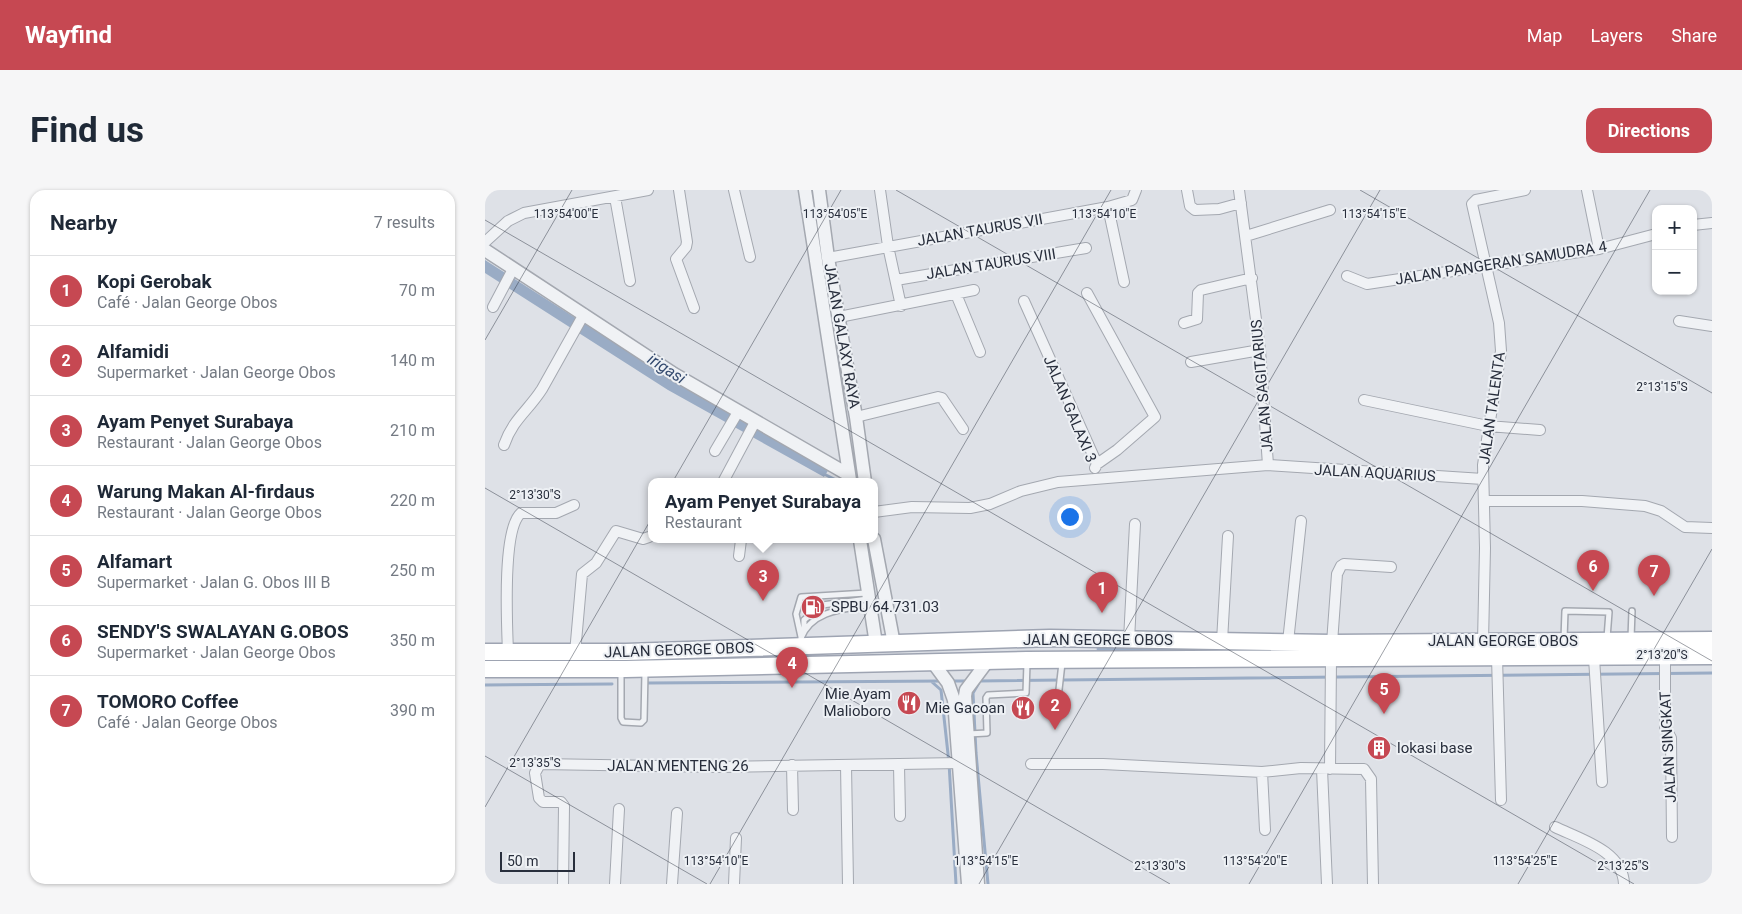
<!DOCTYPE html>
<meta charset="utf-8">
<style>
body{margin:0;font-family:Roboto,sans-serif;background:#f6f6f7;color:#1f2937}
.controls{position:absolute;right:15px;top:15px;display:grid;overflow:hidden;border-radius:10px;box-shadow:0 1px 4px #0004}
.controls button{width:45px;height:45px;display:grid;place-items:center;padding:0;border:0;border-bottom:1px solid #e0e1e3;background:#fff;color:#1f2937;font:25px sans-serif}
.scale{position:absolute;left:15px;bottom:12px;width:75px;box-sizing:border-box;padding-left:5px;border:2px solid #282e3c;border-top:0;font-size:14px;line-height:18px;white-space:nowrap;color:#282e3c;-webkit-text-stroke:4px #edf0f4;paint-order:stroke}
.you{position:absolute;left:584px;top:326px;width:18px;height:18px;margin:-12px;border:4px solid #fff;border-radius:50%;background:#1a73e8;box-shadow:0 0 0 8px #1a73e833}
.badge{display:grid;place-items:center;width:32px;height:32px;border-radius:50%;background:#c64852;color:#fff;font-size:16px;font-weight:700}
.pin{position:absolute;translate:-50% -41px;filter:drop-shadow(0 1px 2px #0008)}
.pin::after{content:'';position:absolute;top:26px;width:18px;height:15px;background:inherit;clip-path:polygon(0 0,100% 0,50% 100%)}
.popup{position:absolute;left:163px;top:288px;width:230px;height:65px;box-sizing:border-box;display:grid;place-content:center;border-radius:10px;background:#fff;filter:drop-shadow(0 1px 4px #0005);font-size:16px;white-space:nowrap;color:#747a83}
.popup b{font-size:19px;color:#1f2937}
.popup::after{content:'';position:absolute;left:50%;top:100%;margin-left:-10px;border:10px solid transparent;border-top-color:#fff}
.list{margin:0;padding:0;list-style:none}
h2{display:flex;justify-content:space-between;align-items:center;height:65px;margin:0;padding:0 20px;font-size:21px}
h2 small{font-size:16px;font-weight:400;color:#747a83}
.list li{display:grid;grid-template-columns:32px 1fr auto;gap:15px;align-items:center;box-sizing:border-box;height:70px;padding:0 20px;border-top:1px solid #e0e1e3}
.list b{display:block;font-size:19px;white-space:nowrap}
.list p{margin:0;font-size:16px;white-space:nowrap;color:#747a83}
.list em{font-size:16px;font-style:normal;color:#747a83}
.map{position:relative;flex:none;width:1227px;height:694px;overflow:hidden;border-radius:15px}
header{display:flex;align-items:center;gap:30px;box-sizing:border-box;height:70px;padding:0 25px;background:#c64852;color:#fff}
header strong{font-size:24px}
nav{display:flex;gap:28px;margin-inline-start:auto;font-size:18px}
.intro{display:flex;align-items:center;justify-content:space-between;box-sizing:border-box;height:120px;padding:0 30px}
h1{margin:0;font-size:35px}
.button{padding:12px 22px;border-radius:15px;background:#c64852;color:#fff;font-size:18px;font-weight:700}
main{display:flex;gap:30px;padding:0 30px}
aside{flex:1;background:#fff;border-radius:15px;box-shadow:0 1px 4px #0004}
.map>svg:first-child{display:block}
.water{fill:#9aacc5}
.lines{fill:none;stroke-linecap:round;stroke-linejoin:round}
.stream{stroke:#9aacc5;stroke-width:3}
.service-casing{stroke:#a4a8b0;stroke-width:8}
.minor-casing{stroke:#a4a8b0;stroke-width:12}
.tertiary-casing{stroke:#a4a8b0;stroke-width:15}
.primary-casing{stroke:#9ea4b2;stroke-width:19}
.service{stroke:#f0f2f5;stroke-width:5}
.minor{stroke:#f0f2f5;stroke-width:10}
.tertiary{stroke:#f0f2f5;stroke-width:12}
.primary{stroke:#fff;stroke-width:16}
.ticks{fill:none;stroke:#282e3c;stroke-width:1;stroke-opacity:0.45}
.labels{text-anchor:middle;stroke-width:4;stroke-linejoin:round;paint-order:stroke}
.street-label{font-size:15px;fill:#282e3c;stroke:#edf0f4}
.poi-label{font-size:15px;fill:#282e3c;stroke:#edf0f4;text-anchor:start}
.water-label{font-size:16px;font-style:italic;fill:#344a6e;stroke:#edf0f4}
.ticks-label{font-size:12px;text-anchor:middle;fill:#282e3c;stroke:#edf0f4;stroke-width:4;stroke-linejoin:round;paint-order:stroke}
</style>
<header>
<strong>Wayfind</strong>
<nav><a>Map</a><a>Layers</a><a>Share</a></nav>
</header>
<div class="intro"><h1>Find us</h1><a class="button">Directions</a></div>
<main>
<aside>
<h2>Nearby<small>7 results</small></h2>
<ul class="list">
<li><span class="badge">1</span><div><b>Kopi Gerobak</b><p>Café · Jalan George Obos</p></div><em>70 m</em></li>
<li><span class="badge">2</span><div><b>Alfamidi</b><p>Supermarket · Jalan George Obos</p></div><em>140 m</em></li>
<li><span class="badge">3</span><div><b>Ayam Penyet Surabaya</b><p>Restaurant · Jalan George Obos</p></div><em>210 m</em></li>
<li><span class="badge">4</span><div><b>Warung Makan Al-firdaus</b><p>Restaurant · Jalan George Obos</p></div><em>220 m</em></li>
<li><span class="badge">5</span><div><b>Alfamart</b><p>Supermarket · Jalan G. Obos III B</p></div><em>250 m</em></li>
<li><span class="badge">6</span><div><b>SENDY'S SWALAYAN G.OBOS</b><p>Supermarket · Jalan George Obos</p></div><em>350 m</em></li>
<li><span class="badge">7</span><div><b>TOMORO Coffee</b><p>Café · Jalan George Obos</p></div><em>390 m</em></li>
</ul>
</aside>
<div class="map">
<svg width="1227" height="694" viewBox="0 0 1227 694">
<rect width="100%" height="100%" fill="#dee1e7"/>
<!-- water -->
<path class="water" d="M 0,70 L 208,203 L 344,279 L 339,287 L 183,200 L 0,83 Z"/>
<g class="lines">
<!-- stream -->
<path class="stream" d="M 337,283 L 355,292
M 613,459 L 777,461
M 466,491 L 483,491
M 494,491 L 1227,483
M 495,491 L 488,503 L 491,563 L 503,694
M 447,492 L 456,500 L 464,573 L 471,694
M 163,493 L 458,491
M 0,495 L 127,494"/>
<!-- service casing -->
<g class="service-casing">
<path id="service" d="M 319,440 L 319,430 L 337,415 L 383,409
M 316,447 L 311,424 L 316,407 L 382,403
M 316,448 C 327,420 359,419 385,415
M 1146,448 L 1147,421
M 1079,449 L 1080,421 L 1124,422 L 1122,448
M 136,480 L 136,528 L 138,532 L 156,533 L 159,530 L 160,482
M 572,517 L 577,473
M 483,544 L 502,543 L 501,508 L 503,505 L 541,503 L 542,473"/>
</g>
<!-- minor casing -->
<g class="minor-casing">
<path id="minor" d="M 194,0 L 202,52 L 201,57 L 191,69 L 209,118
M 249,0 L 265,67
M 395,0 L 403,56 L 416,116
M 702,0 L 705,16 L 710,20 L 734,19 L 756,13
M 1102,0 L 1114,59
M 130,7 L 145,91
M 623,17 L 639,92
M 1208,35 L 1227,33
M 761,46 L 845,20
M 0,52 L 23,31 L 39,23 L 163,0
M 343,68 L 623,17 L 647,10 L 651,0
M 862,86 L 882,94 L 1114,59 L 1171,44
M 411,90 L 601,58
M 602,103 L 670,227 L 632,260 L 612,274
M 471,104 L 495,162
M 539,111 L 612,274 L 610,278
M 8,117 L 28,79
M 354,127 L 489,100
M 1194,131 L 1227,136
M 699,133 L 712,129 L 713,103 L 716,100 L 767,88
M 706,172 L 775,160
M 879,210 L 1003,236 L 1055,240
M 371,227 L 453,207 L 457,208 L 478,239
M 19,255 C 28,229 43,221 57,199 L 99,124
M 230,261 L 253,222
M 783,275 L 998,289
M 238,292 L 270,232
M 999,311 L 1097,311 L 1160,316 L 1176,321 L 1200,337 L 1227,338
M 389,322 L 427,317 L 485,318 L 505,314 L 536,301 L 573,292 L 783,275 L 775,160 L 754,0
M 254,366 L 256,350
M 644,450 L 650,334
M 737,451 L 743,346
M 803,452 L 816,331
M 998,452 L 1000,358 L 998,275 L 1016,161 L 1014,133 L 987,14 L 991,10 L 1040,0
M 847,453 L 852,384 L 856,376 L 859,374 L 906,377
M 23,462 C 22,435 17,339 36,323 L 71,323 L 89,315
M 90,463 L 97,384 L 111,373 L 131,341 L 158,349 L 164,347
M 1012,467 L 1016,610
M 1109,468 L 1117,592
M 1180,468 L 1180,537 L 1186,548 L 1187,647
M 546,574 L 618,574 L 777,582 L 816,578 L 879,579 L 886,589 L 888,694
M 307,575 L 308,620
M 361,575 L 363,694
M 414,575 L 415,626
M 837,579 L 842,694
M 845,579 L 846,470
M 777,582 L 780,640
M 1070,637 C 1095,649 1138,661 1139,694
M 78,694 L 79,616 L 76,612 L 58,612 L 54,608 L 50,583 L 55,574 L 234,577 L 475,573
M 130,694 L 134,619
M 187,694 L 192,623
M 249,694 L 251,648"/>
</g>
<!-- tertiary casing -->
<g class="tertiary-casing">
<path id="tertiary" d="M 320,0 L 365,290
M 334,0 L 343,68 L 371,227 L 380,292
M 0,60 L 189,184 L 364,285
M 389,349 L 409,454
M 375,350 L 391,454
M 449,474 L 463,493 L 469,510 L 483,694
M 493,694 L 480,506 L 481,500 L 502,472"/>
</g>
<!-- primary casing -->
<g class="primary-casing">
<path id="primary" d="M 0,462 L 141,462 L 565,448 L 847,453 L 1227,450
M 0,479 L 141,479 L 542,470 L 1227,466"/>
</g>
<!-- service -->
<use href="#service" class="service"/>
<!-- minor -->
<use href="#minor" class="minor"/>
<!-- tertiary -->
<use href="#tertiary" class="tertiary"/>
<!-- primary -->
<use href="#primary" class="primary"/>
</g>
<!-- ticks -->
<path class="ticks" d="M 411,0 L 1227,471M 875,0 L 1227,203M 0,30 L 1149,694M 0,150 L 87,0M 0,298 L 685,694M 0,566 L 222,694M 0,617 L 356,0M 225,694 L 626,0M 494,694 L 895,0M 764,694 L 1165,0M 1033,694 L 1227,359"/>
<!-- icons -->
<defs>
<g id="fuel-disc" transform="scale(1.25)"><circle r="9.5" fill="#c64852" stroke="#edf0f4"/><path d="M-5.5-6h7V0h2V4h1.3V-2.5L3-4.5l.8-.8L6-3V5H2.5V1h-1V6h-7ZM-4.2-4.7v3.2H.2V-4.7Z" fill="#fff"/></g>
<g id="restaurant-disc" transform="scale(1.25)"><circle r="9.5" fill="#c64852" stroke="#edf0f4"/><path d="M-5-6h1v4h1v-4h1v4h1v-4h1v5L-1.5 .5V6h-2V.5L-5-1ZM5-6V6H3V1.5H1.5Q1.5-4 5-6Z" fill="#fff"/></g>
<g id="building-disc" transform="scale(1.25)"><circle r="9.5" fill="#c64852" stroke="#edf0f4"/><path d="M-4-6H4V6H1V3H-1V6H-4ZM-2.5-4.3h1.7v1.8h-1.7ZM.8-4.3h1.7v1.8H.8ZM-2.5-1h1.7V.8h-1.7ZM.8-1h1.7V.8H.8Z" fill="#fff"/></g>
</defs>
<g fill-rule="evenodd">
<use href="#fuel-disc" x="328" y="417"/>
<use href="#restaurant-disc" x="424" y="513"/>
<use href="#restaurant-disc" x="538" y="518"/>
<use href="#building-disc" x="894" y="558"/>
</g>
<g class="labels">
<!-- street labels -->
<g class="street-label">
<text transform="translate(495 40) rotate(-10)" y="5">JALAN TAURUS VII</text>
<text transform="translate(1016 73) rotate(-9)" y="5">JALAN PANGERAN SAMUDRA 4</text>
<text transform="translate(506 74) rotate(-9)" y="5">JALAN TAURUS VIII</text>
<text transform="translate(357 146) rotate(80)" y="5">JALAN GALAXY RAYA</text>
<text transform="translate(777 196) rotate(-95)" y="5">JALAN SAGITARIUS</text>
<text transform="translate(1007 218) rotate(-82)" y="5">JALAN TALENTA</text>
<text transform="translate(585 219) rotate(67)" y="5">JALAN GALAXI 3</text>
<text transform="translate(890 283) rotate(3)" y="5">JALAN AQUARIUS</text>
<text x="613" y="455">JALAN GEORGE OBOS</text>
<text x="1018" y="456">JALAN GEORGE OBOS</text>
<text transform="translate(194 460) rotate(-2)" y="5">JALAN GEORGE OBOS</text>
<text transform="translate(1183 557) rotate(-93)" y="5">JALAN SINGKAT</text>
<text x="193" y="581">JALAN MENTENG 26</text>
</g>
<!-- poi labels -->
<g class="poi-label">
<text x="346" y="422">SPBU 64.731.03</text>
<text x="406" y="509" text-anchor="end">Mie Ayam<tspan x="406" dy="17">Malioboro</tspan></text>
<text x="520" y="523" text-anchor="end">Mie Gacoan</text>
<text x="912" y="563">lokasi base</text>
</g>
<!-- water labels -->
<g class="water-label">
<text transform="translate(182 178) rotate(33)" y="6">irigasi</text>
</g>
</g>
<g class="ticks-label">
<text x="81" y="28">113°54'00"E</text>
<text x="350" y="28">113°54'05"E</text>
<text x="619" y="28">113°54'10"E</text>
<text x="889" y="28">113°54'15"E</text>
<text x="1177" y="201">2°13'15"S</text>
<text x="50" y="309">2°13'30"S</text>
<text x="1177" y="469">2°13'20"S</text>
<text x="50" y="577">2°13'35"S</text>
<text x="231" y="675">113°54'10"E</text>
<text x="501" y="675">113°54'15"E</text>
<text x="770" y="675">113°54'20"E</text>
<text x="1040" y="675">113°54'25"E</text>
<text x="675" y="680">2°13'30"S</text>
<text x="1138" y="680">2°13'25"S</text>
</g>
</svg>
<div class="controls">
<button>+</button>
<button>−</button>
</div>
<div class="scale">50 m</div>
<div class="you"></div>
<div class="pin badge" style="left:617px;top:423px">1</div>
<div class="pin badge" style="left:570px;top:540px">2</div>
<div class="pin badge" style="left:278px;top:411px">3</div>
<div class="popup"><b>Ayam Penyet Surabaya</b>Restaurant</div>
<div class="pin badge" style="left:307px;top:498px">4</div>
<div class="pin badge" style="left:899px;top:524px">5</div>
<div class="pin badge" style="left:1108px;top:401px">6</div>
<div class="pin badge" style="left:1169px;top:406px">7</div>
</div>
</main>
